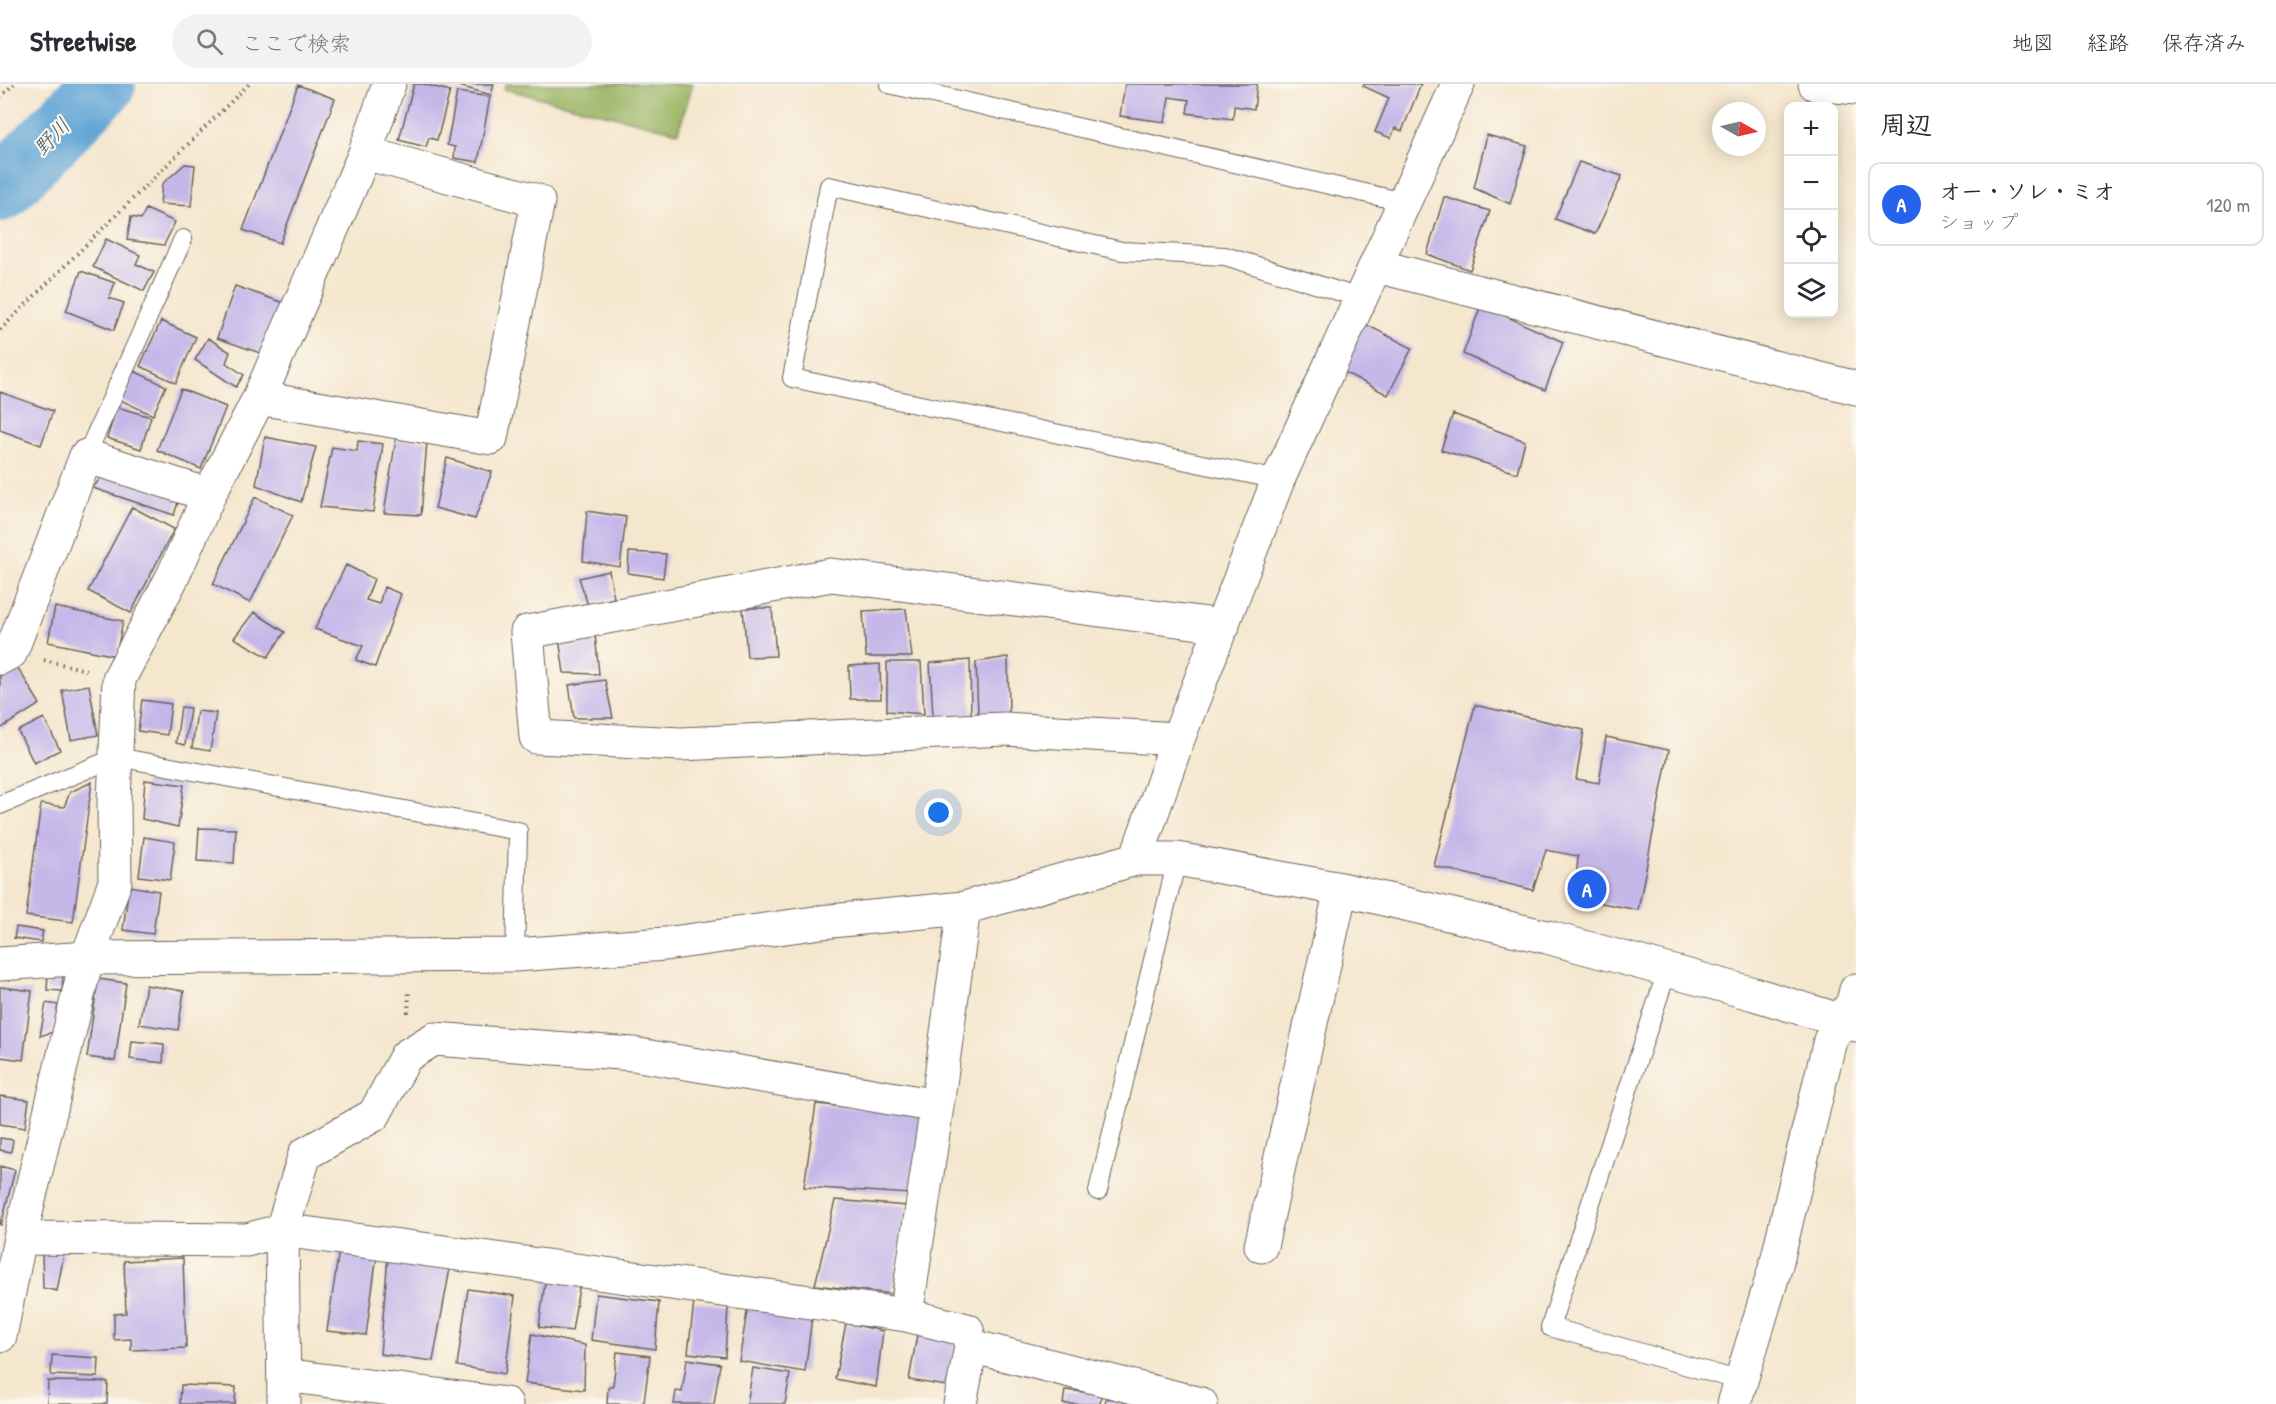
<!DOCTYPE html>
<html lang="ja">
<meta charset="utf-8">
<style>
body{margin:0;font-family:"Patrick Hand","Klee One",sans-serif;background:#f2f2f3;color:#2b2b33}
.controls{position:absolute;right:18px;top:18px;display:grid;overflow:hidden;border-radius:12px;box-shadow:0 3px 15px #0003}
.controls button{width:54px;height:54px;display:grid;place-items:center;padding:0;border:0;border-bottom:2px solid #e1e1e2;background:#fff;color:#2b2b33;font:30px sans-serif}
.compass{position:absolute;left:1712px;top:18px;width:54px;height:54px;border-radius:50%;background:#fff;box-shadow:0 3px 15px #0003;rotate:98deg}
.you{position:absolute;left:939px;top:729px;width:21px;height:21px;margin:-15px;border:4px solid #fff;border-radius:50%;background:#1a73e8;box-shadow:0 0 0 9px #1a73e833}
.badge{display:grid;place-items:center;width:39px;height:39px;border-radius:50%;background:#2563eb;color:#fff;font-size:20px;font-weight:700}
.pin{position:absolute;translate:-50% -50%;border:3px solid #fff;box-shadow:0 2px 6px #0006}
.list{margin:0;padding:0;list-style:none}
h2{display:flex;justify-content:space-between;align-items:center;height:78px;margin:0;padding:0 24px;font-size:26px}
h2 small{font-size:20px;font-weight:400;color:#7c7c81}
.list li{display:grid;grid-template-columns:39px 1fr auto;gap:18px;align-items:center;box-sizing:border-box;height:84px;margin:0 12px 12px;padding:0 12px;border:2px solid #e1e1e2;border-radius:12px}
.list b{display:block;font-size:22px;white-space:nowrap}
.list p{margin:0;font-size:20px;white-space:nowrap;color:#7c7c81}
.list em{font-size:20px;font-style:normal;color:#7c7c81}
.icon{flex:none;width:33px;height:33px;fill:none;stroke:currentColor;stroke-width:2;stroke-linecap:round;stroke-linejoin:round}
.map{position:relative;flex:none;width:1856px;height:1320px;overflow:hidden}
header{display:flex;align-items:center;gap:36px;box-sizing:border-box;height:84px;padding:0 30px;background:#fff;border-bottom:2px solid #e1e1e2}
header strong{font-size:28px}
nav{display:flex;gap:33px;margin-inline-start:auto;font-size:21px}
.search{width:420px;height:54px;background:#f2f2f3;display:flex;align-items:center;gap:15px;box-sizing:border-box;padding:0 21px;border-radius:33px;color:#7c7c81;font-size:22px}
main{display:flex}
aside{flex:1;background:#fff}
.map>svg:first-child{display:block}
.forest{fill:#9cb667;stroke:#5c6942;stroke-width:1.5}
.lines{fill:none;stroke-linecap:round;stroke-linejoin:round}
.river{stroke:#60a4d5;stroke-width:64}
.building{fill:#c5b8e9}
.service-casing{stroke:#68635a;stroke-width:20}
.minor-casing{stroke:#68635a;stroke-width:35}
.path{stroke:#68635a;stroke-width:4;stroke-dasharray:1.5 4.5;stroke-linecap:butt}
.service{stroke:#fff;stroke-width:18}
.minor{stroke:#fff;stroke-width:33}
.labels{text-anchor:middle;stroke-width:4.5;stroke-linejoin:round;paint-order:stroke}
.water-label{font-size:21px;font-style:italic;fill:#3b596f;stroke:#fbf7ec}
</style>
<header>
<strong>Streetwise</strong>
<div class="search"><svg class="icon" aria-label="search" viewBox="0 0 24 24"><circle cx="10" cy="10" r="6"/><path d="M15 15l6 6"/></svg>ここで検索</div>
<nav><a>地図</a><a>経路</a><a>保存済み</a></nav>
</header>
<main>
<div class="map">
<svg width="1856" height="1320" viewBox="0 0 1856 1320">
<rect width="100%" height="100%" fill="#fbf7ec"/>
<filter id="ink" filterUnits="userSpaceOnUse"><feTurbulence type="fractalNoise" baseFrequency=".0167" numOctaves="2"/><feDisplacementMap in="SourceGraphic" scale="12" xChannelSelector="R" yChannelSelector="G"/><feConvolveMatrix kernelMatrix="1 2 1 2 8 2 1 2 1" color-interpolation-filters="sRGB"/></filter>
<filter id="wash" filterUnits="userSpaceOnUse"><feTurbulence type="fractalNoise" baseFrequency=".008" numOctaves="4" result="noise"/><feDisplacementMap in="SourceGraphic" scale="24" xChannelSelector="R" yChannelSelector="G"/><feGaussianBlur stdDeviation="1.35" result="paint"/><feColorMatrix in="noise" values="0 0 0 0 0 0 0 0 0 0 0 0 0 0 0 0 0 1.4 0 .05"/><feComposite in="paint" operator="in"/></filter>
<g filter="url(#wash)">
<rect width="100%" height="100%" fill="#f5e6ce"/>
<!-- forest -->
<path class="forest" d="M 506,0 L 693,0 L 678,48 L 504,5 Z"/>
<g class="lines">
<!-- river -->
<path class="river" d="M 0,106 L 104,0"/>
</g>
<g id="blocks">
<!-- building -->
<path class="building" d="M 414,0 L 423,0 L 450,7 L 437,56 L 429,54 L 426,63 L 399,56 Z
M 452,0 L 494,0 L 491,11 Z
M 1125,0 L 1257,0 L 1254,25 L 1234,22 L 1233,35 L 1187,29 L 1189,16 L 1169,13 L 1165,38 L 1120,32 Z
M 1364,0 L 1421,0 L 1402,47 L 1395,44 L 1391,54 L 1375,48 L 1389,14 L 1363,2 Z
M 298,1 L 335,15 L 280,159 L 243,146 Z
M 457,8 L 490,13 L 478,78 L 454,74 L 455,63 L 447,61 Z
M 1487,51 L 1527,62 L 1510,120 L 1474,104 Z
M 1579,78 L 1622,92 L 1595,150 L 1555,135 Z
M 185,80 L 195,81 L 191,122 L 160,120 L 162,100 Z
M 1444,113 L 1490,127 L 1470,186 L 1427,170 Z
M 146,125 L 175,138 L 164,161 L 127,156 L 131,133 L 141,135 Z
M 106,155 L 140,171 L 136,180 L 154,188 L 144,207 L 93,183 Z
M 81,187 L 115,199 L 109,214 L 124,219 L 114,246 L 66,227 Z
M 235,202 L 284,219 L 266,271 L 217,254 Z
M 1481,221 L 1563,258 L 1545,306 L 1463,270 Z
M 161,237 L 196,253 L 176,299 L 140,282 Z
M 1361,238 L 1412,264 L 1388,311 L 1340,286 Z
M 208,254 L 230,268 L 226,279 L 244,291 L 236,303 L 195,276 Z
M 134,287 L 166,302 L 153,331 L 120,316 Z
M 181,305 L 226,323 L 201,385 L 157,366 Z
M 0,308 L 53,327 L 41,361 L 0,346 Z
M 117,323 L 151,333 L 141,365 L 107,354 Z
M 1453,330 L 1525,357 L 1517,389 L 1441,366 Z
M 265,353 L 316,363 L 301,418 L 256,401 Z
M 396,355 L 427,357 L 421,431 L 384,429 Z
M 358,357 L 383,360 L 373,428 L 320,423 L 332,363 L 357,367 Z
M 447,374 L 492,388 L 475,435 L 435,424 Z
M 103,390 L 179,415 L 174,431 L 93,404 Z
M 255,413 L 293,431 L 250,519 L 213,500 Z
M 132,423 L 174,445 L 131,529 L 88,507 Z
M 587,427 L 626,433 L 620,483 L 583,477 Z
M 629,468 L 666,470 L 663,494 L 628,489 Z
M 346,481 L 374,495 L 366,516 L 379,520 L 384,503 L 401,510 L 375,583 L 356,576 L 363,562 L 315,545 Z
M 609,487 L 614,514 L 588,521 L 579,494 Z
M 55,523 L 123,537 L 116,572 L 48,558 Z
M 743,524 L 772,524 L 776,572 L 747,573 Z
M 906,525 L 912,573 L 866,573 L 863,527 Z
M 254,528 L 285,548 L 268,573 L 234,554 Z
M 595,550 L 599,590 L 564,589 L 559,554 Z
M 1008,573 L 1009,629 L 978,630 L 976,578 Z
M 13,576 L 40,620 L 0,645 L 0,584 Z
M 970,576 L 971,631 L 933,632 L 930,579 Z
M 887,578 L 921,578 L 924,630 L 887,627 Z
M 880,580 L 881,615 L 850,615 L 849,582 Z
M 605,596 L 613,634 L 574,634 L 569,601 Z
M 89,601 L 98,651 L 71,656 L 62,606 Z
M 142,616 L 171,620 L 167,651 L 138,647 Z
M 1475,621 L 1584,646 L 1576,695 L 1599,699 L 1606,653 L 1669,666 L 1638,826 L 1575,814 L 1578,772 L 1546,766 L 1533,806 L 1434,782 Z
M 181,623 L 190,624 L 185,661 L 176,659 Z
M 197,627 L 216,629 L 210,667 L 192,664 Z
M 44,634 L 60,666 L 34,679 L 18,647 Z
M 145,696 L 184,701 L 178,743 L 142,735 Z
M 92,698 L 73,838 L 26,832 L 41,720 L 64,723 L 70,708 Z
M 199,744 L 236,745 L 234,779 L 197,777 Z
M 144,753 L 175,758 L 170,796 L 139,792 Z
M 129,802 L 159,807 L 153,850 L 123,846 Z
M 16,843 L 43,847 L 41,858 L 14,854 Z
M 48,888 L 63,889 L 62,907 L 47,906 Z
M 98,895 L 126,899 L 115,977 L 87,973 Z
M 146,901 L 184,907 L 178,946 L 139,940 Z
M 0,903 L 32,907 L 23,976 L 0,973 Z
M 46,919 L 58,921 L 53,948 L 40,952 Z
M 132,957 L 164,960 L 163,979 L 130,975 Z
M 0,1012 L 29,1016 L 25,1044 L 0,1040 Z
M 816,1020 L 924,1031 L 911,1110 L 804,1103 Z
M 0,1054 L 13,1056 L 11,1068 L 0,1066 Z
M 0,1082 L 15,1086 L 1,1141 L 0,1141 Z
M 835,1116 L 907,1122 L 892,1210 L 815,1201 Z
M 340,1159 L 378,1163 L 366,1251 L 327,1247 Z
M 42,1169 L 64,1170 L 57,1207 L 43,1204 Z
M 388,1171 L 451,1179 L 433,1277 L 380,1270 Z
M 183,1174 L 186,1264 L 131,1266 L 131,1255 L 114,1256 L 114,1230 L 126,1229 L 124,1177 Z
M 546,1191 L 580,1198 L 572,1247 L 539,1243 Z
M 468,1205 L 515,1212 L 505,1290 L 457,1282 Z
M 596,1210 L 659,1218 L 655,1265 L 591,1256 Z
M 694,1218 L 728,1223 L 725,1273 L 688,1269 Z
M 748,1222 L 812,1233 L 805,1288 L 739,1277 Z
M 846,1239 L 883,1247 L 876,1303 L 835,1295 Z
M 532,1250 L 585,1261 L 584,1306 L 525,1299 Z
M 917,1251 L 958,1257 L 946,1302 L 909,1296 Z
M 617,1268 L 650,1272 L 644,1318 L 639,1320 L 607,1320 L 608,1304 L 613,1301 Z
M 52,1271 L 99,1274 L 98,1293 L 51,1291 Z
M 687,1275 L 720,1280 L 714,1320 L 674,1320 L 676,1307 L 682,1308 Z
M 753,1284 L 790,1290 L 785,1320 L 747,1320 Z
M 48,1297 L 108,1298 L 107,1320 L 47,1320 Z
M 181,1301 L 236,1303 L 235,1320 L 180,1320 Z
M 1065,1306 L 1101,1310 L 1100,1320 L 1063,1320 Z
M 1106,1314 L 1127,1317 L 1128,1320 L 1105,1320 Z"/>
</g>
</g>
<g filter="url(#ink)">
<use href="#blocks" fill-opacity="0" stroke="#68635a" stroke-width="1.5"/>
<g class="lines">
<!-- service casing -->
<g class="service-casing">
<path id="service" d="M 889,0 L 1404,118
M 86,372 L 183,155
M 1278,396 L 792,294 L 829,102 L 1122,167 L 1225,172 L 1360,214
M 0,721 L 117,673 L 518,747 L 515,871
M 1667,887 L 1550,1243 L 1741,1297
M 1098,1107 L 1177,775"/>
</g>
<!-- minor casing -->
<g class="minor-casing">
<path id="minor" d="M 1815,0 L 1856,4
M 1377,182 L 1856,304
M 259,314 L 491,354 L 538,117 L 365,69
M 0,574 L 11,568 L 86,372 L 209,411
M 1178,655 L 1005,645 L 681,660 L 536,653 L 527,548 L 831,491 L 1223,542
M 1136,775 L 1178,655 L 1278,396 L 1458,0
M 0,880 L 87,874 L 515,871 L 665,860 L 821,838 L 964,824 L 1136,775 L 1177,775 L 1341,805 L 1547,853 L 1754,910 L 1856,941
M 20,1154 L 247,1156 L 282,1146 L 906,1231 L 967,1246 L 971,1262 L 960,1320
M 1261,1162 L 1341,805
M 906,1231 L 937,1022 L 964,824
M 0,1252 L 20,1154 L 87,874 L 115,798 L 114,717 L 119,595 L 173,492 L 209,411 L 259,314 L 365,69 L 389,0
M 971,1262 L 1201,1320
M 284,1291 L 506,1320
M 284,1320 L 282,1146 L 305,1070 L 374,1031 L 406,972 L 434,955 L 633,970 L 937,1022
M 1734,1320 L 1776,1181 L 1830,956 L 1853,918 L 1856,906"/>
</g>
<!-- path -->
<path class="path" d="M 0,13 L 14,0
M 0,246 L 249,0
M 44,576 L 86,586
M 408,929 L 409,907"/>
<!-- service -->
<use href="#service" class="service"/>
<!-- minor -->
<use href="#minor" class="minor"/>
</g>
</g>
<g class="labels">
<!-- water labels -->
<g class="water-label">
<text transform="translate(52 53) rotate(-46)" y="7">野川</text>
</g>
</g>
</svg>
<div class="controls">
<button>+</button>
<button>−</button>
<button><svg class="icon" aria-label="locate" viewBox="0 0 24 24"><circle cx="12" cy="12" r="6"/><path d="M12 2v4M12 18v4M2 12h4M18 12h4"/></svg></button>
<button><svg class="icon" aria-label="layers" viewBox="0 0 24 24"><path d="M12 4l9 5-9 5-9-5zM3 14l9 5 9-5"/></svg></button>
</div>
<svg class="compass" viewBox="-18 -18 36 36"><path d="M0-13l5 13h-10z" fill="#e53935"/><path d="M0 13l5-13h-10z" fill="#7c7c81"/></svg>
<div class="you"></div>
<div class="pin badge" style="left:1587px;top:805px">A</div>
</div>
<aside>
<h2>周辺<small></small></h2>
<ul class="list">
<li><span class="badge">A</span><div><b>オー・ソレ・ミオ</b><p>ショップ</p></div><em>120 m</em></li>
</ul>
</aside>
</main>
